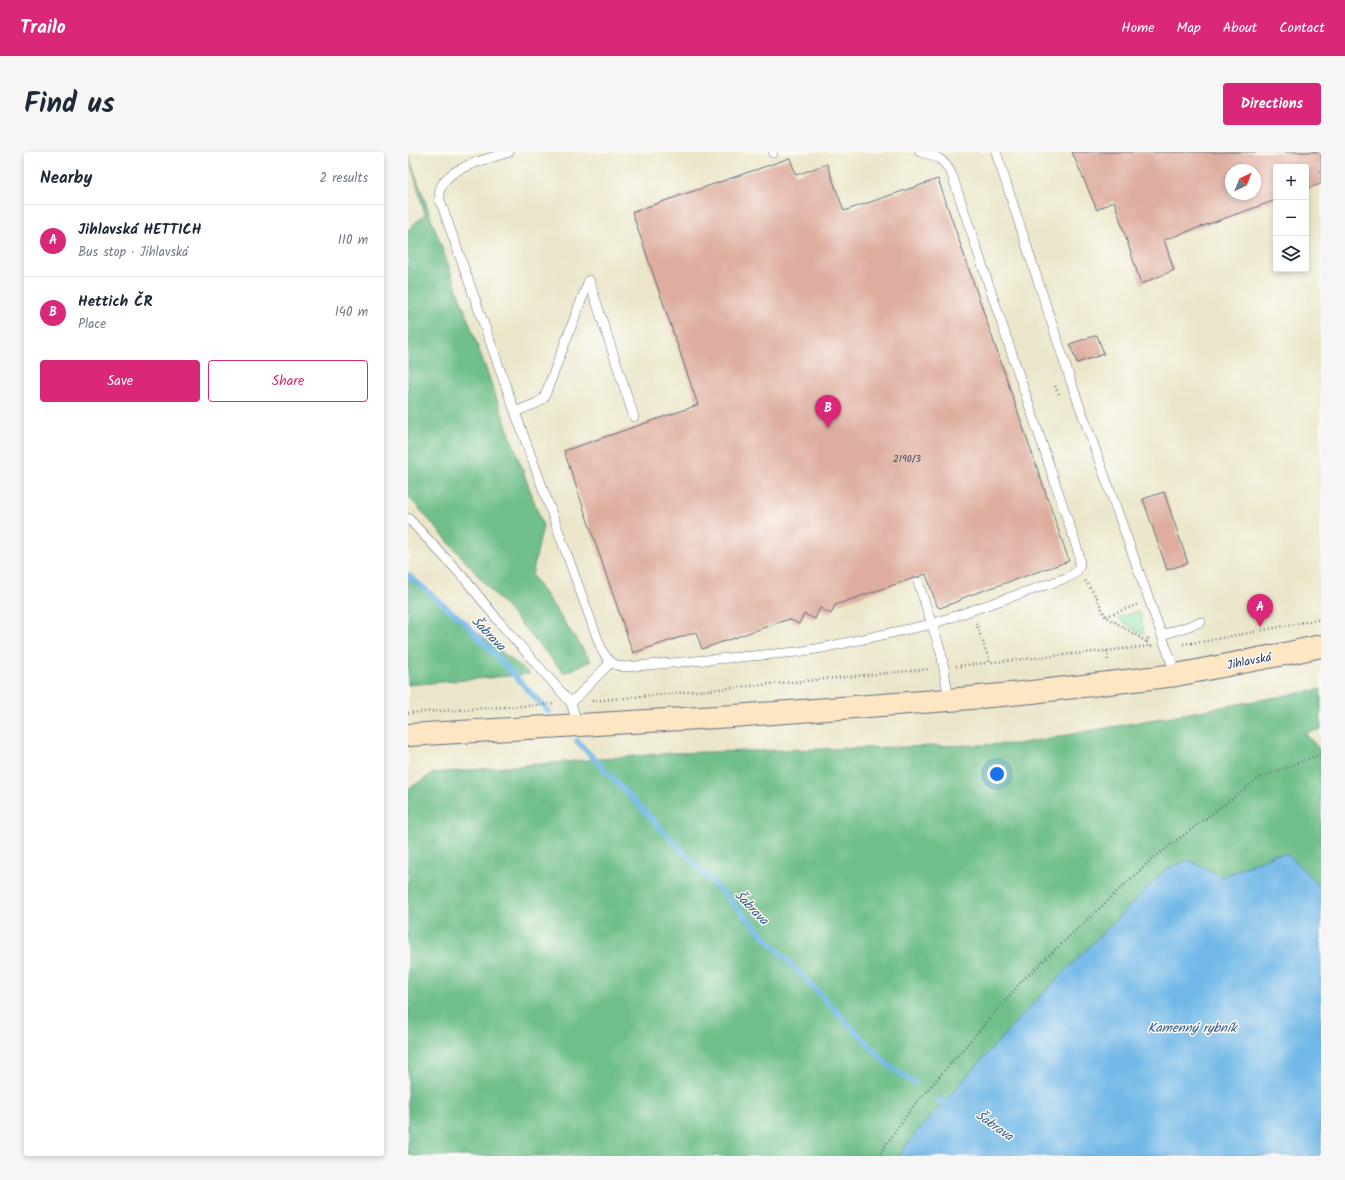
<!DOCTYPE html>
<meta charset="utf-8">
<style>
body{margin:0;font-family:Kalam,sans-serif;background:#f6f6f7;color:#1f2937}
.controls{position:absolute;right:12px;top:12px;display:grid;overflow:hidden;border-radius:4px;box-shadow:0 2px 6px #0003}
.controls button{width:36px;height:36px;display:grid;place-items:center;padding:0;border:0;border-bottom:1px solid #e0e1e3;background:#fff;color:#1f2937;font:20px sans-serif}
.compass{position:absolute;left:817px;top:12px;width:36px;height:36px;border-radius:50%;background:#fff;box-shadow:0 2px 6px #0003;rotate:43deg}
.you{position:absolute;left:589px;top:622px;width:14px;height:14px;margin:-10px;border:3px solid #fff;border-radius:50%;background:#1a73e8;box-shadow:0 0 0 6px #1a73e833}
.badge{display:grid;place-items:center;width:26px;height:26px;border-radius:50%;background:#db2777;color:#fff;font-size:13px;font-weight:700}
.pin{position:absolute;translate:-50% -33px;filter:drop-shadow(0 1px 2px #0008)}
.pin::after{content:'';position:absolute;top:21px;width:14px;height:12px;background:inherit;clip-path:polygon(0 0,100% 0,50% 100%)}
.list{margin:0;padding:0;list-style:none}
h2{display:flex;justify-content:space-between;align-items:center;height:52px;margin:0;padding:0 16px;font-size:17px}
h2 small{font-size:13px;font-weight:400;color:#747a83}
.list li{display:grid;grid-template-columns:26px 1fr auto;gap:12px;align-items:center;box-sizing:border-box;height:72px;padding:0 16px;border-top:1px solid #e0e1e3}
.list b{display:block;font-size:15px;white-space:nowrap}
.list p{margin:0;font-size:13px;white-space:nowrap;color:#747a83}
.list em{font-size:13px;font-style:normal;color:#747a83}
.actions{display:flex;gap:8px;padding:12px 16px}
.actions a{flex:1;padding:9px 0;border:1px solid #db2777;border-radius:4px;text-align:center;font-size:14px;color:#db2777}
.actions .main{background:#db2777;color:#fff}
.icon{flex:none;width:22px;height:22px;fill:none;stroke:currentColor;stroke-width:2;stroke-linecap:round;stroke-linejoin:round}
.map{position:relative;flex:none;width:913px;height:1004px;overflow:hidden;border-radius:4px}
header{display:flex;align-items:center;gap:24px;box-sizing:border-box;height:56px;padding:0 20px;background:#db2777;color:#fff}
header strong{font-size:19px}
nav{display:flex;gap:22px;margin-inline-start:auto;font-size:14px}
.intro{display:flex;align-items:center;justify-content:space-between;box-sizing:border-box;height:96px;padding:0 24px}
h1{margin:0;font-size:28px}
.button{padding:10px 18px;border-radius:4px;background:#db2777;color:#fff;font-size:14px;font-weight:700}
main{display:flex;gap:24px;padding:0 24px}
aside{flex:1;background:#fff;border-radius:4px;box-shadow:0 2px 6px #0003}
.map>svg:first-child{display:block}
.green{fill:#8be1a5;stroke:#538882}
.forest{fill:#70bf8a;stroke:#467774}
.water{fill:#71b8e8;stroke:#4674a3}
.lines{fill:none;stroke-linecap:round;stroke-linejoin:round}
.stream{stroke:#71b8e8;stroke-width:5.5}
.building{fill:#dead9f;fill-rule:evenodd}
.service-casing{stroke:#646f83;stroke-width:10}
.secondary-casing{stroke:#646f83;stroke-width:24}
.path{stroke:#646f83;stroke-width:2.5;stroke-dasharray:1 3;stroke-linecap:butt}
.service{stroke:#fff;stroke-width:9}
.secondary{stroke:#fce6c4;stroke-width:22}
.labels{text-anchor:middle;stroke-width:3;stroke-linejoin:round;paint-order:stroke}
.number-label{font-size:10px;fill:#4c4e6e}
.street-label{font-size:12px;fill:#1b2f5e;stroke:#fdfcf7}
.water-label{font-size:13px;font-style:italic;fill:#355887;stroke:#fdfcf7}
</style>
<header>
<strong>Trailo</strong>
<nav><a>Home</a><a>Map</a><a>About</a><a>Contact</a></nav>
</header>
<div class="intro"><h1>Find us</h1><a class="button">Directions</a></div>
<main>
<aside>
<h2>Nearby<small>2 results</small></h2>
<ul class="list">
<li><span class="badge">A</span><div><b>Jihlavská HETTICH</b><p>Bus stop · Jihlavská</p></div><em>110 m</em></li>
<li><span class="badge">B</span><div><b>Hettich ČR</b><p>Place</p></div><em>140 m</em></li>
</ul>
<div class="actions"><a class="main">Save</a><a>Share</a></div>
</aside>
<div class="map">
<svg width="913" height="1004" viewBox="0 0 913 1004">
<rect width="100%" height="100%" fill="#fdfcf7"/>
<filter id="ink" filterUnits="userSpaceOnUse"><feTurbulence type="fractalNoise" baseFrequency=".025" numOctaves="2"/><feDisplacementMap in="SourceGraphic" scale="8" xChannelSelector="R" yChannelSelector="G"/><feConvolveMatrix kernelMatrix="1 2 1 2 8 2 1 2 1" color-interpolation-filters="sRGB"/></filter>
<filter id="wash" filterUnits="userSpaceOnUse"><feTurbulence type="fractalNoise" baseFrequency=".012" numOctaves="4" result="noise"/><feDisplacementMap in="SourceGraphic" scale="16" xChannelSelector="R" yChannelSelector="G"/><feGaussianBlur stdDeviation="0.9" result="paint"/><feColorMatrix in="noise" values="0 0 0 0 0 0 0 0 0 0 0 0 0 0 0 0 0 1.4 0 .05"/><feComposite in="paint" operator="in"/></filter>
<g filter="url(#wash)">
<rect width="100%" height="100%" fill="#ebe6c9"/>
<!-- green -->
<path class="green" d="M 729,460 L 732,461 L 736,480 L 734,482 L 712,468 L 711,465 Z"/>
<!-- forest -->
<path class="forest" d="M 1,5 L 135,374 L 124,423 L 183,509 L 156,521 L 0,344 L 0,78 L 17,62 Z
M 0,426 L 122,522 L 0,533 Z
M 913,537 L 913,577 L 897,581 L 913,599 L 913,736 L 881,703 L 867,702 L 814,725 L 781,708 L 758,717 L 618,859 L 508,981 L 491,1004 L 0,1004 L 0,637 L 26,621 L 263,601 L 610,592 Z"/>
<!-- water -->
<path class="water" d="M 867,702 L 881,703 L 913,736 L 913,1004 L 491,1004 L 508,981 L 618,859 L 758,717 L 781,708 L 815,725 Z"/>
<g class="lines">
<!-- stream -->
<path class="stream" d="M 0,423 L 55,469 L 141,560
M 169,589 L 479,912 L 507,931
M 530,947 L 541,955"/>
</g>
<g id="blocks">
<!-- building -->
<path class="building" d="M 664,0 L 913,0 L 913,32 L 898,37 L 898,15 L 868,15 L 868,48 L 756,88 L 766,118 L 733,132 L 706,49 L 689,58 ZM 823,18 L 847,18 L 847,42 L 823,42 Z
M 382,6 L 388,23 L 419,12 L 436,59 L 530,27 L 661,409 L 554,446 L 553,448 L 532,456 L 529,454 L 518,422 L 427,453 L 423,462 L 412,456 L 407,467 L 396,462 L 391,472 L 381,467 L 294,497 L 288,480 L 225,501 L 156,299 L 290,253 L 224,60 Z
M 689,183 L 696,202 L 669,211 L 662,192 Z
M 756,340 L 780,411 L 759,418 L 735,347 Z"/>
</g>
</g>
<g filter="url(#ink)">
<use href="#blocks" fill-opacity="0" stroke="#646f83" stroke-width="1"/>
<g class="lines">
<!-- service casing -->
<g class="service-casing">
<path id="service" d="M 101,0 C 81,7 37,15 32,38 C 31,41 32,45 32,48 L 107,260 L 193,496 C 198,507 204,513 216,515 L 389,500 L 414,496 L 524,472 L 658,426 C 672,420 674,414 670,399 L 544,23 C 536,7 529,4 512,0
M 365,0 L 365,1
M 588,0 L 663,230 L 768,523
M 107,260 L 129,251 L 136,246 L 181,128 L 226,265
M 0,366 L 56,426 L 93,472 L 163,551 L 170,573
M 510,430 L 533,500 L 541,548
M 754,483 L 793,470
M 163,551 L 203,510"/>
</g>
<!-- secondary casing -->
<g class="secondary-casing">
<path id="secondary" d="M 0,583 L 325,564 L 541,548 L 624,540 L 768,523 L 881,501 L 913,494"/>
</g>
<!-- path -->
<path class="path" d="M 647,234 L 651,242
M 677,429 L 689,446 L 697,464 L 739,490
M 698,464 L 729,453
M 568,471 L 582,510
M 740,486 L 739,490 L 740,495
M 775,492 L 793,490 L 913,467
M 699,499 L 700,510
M 548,514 L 744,494
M 184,549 L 522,517
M 0,561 L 145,552
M 470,1004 L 504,956 L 614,829 L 744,707 L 851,626 L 913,602"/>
<!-- service -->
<use href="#service" class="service"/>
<!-- secondary -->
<use href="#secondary" class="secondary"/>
</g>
</g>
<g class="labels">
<!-- number labels -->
<g class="number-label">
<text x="499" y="310">2190/3</text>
</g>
<!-- street labels -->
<g class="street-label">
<text transform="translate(841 509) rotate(-11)" y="4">Jihlavská</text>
</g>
<!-- water labels -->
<g class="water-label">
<text transform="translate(81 481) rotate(46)" y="5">Šabrava</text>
<text transform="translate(344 755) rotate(46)" y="5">Šabrava</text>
<text x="784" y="880">Kamenný rybník</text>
<text transform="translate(587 973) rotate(35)" y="5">Šabrava</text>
</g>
</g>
</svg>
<div class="controls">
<button>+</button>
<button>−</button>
<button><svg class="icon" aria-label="layers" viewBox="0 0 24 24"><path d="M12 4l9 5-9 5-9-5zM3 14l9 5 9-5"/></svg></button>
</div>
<svg class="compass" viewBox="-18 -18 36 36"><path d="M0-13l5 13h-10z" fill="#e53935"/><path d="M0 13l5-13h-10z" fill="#747a83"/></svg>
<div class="you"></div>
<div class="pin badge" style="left:852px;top:475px">A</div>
<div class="pin badge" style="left:420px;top:276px">B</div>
</div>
</main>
